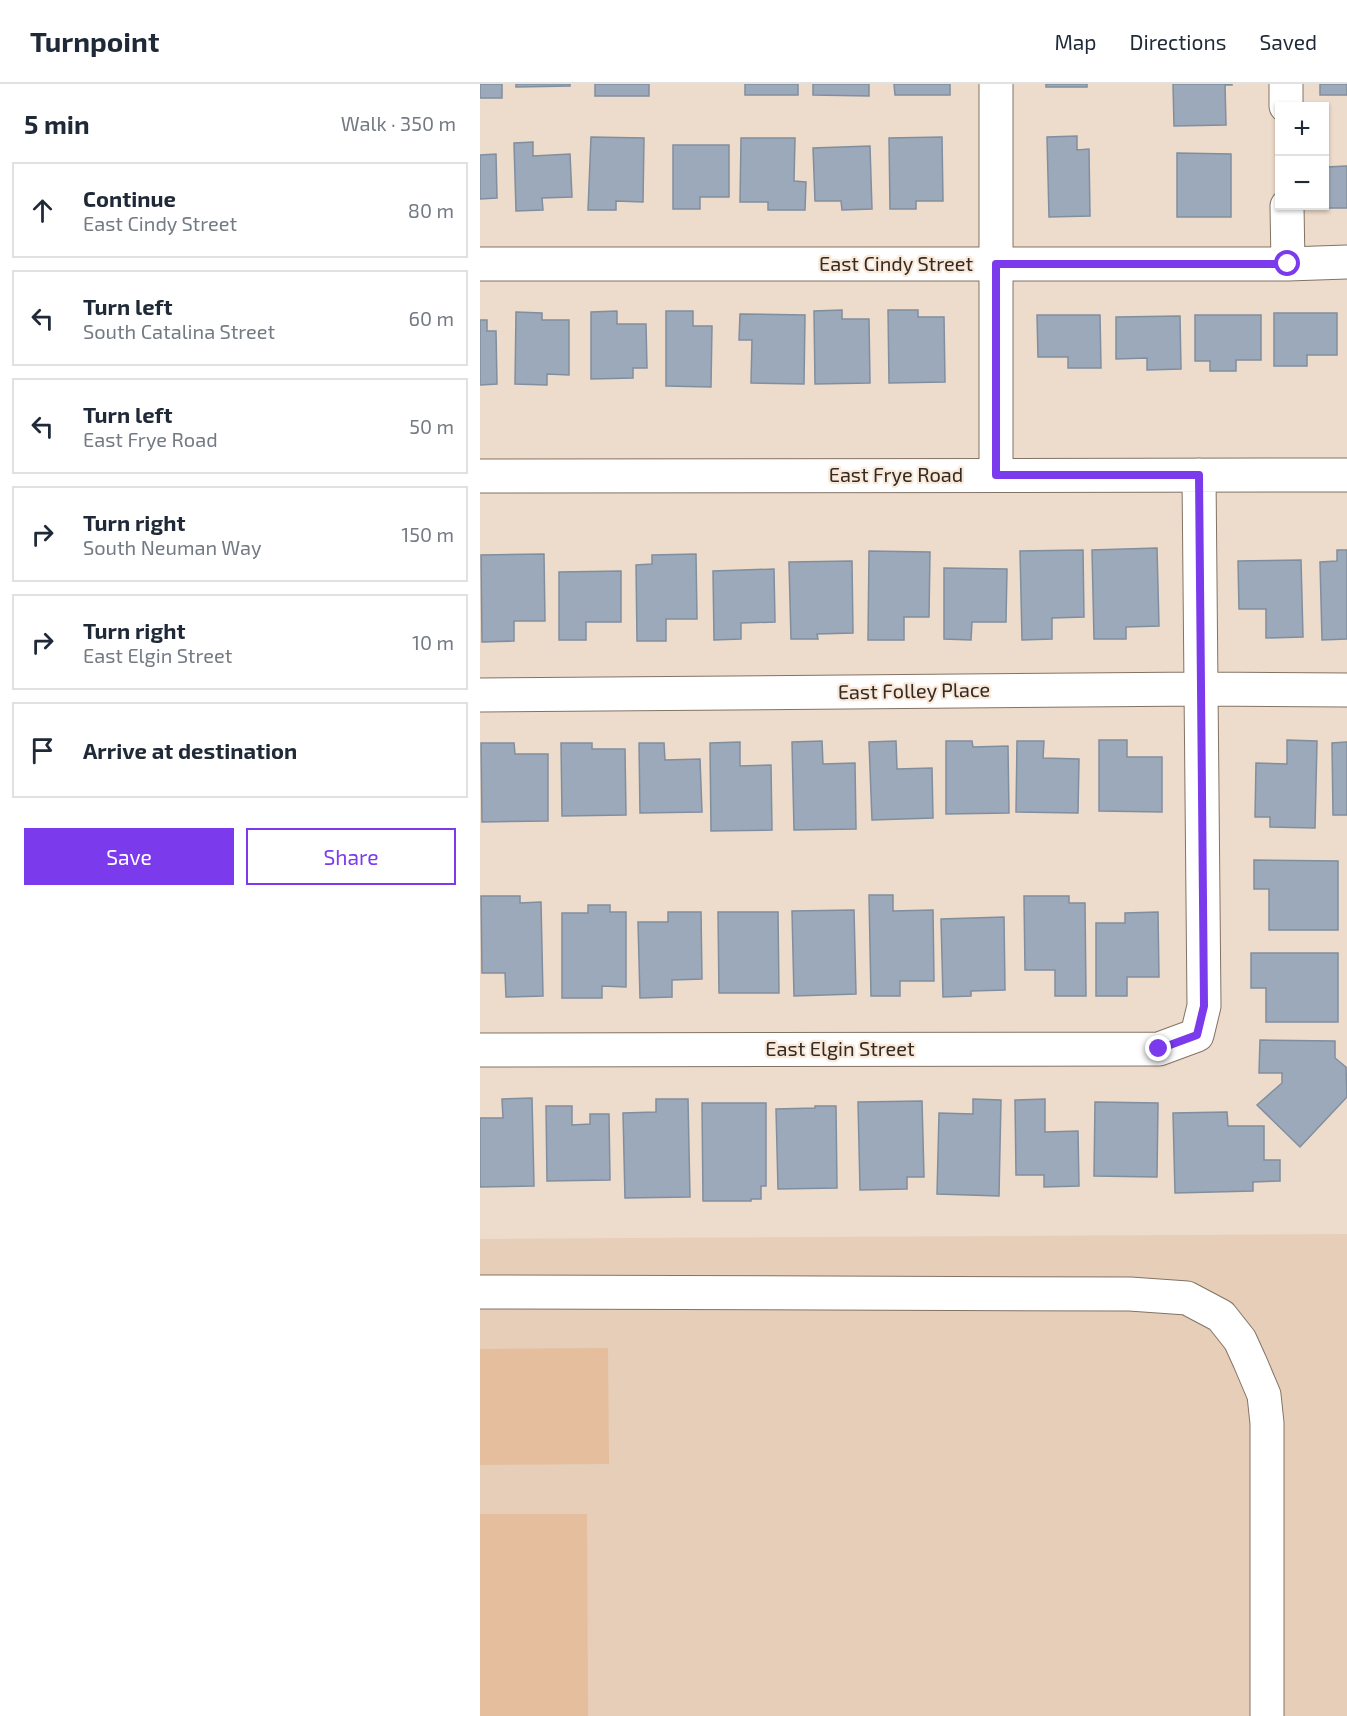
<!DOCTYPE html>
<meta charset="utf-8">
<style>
body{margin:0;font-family:"Exo 2",sans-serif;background:#f6f6f7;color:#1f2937}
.controls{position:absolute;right:18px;top:18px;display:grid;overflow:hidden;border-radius:0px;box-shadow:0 2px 4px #0004}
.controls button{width:54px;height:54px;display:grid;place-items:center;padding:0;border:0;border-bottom:2px solid #e0e1e3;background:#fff;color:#1f2937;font:30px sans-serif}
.stop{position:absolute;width:18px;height:18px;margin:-14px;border:4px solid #7c3aed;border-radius:50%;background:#fff}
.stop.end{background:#7c3aed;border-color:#fff;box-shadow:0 2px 6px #0008}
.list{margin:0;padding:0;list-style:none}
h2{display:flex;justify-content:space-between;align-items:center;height:78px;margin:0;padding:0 24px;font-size:26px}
h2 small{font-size:20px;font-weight:400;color:#747a83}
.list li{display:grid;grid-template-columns:39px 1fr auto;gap:18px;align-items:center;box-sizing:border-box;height:96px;margin:0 12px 12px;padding:0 12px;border:2px solid #e0e1e3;border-radius:0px}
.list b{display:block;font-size:22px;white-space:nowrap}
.list p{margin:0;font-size:20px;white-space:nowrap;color:#747a83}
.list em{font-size:20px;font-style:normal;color:#747a83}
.actions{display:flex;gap:12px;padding:18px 24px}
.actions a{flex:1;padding:14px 0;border:2px solid #7c3aed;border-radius:0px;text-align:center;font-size:21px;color:#7c3aed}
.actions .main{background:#7c3aed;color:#fff}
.icon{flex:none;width:33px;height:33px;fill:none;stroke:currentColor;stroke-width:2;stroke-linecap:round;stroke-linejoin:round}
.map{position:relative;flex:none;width:867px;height:1632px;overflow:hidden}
header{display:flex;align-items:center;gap:36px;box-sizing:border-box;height:84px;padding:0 30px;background:#fff;border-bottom:2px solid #e0e1e3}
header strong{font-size:28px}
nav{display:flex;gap:33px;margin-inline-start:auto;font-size:21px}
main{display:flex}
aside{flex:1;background:#fff}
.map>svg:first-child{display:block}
.built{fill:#e6ceb9}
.green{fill:#e4be9d}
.building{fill:#9ca9ba;stroke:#818e9e;stroke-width:1.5}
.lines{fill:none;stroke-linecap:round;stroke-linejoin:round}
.minor-casing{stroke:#837365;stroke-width:35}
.minor{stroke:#fff;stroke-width:33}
.route{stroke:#7c3aed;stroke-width:8}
.labels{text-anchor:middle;stroke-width:4.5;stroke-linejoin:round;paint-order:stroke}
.street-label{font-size:20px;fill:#322b25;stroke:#fae8d8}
</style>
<header>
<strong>Turnpoint</strong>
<nav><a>Map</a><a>Directions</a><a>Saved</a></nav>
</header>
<main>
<aside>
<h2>5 min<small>Walk · 350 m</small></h2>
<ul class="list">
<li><svg class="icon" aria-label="ahead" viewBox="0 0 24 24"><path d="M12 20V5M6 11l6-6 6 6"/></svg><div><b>Continue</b><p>East Cindy Street</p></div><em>80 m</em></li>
<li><svg class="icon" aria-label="left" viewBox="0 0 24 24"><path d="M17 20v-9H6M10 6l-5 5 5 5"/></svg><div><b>Turn left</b><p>South Catalina Street</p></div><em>60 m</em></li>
<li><svg class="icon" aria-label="left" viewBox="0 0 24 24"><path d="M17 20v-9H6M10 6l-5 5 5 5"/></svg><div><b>Turn left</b><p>East Frye Road</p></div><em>50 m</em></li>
<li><svg class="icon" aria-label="right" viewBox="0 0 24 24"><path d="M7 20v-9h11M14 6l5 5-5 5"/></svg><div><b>Turn right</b><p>South Neuman Way</p></div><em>150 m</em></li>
<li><svg class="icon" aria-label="right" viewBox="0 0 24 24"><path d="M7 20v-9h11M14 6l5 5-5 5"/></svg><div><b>Turn right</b><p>East Elgin Street</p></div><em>10 m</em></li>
<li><svg class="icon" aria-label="arrive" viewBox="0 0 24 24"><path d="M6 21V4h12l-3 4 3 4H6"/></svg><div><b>Arrive at destination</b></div></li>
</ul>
<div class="actions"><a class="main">Save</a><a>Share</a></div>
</aside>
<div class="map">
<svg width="867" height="1632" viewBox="0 0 867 1632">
<rect width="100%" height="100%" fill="#eddbcb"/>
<!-- built -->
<path class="built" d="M 867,1150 L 867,1632 L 0,1632 L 0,1155 Z"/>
<!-- green -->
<path class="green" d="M 128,1264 L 129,1380 L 0,1381 L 0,1265 Z
M 0,1430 L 107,1430 L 108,1632 L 0,1632 Z"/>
<!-- building -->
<path class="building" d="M 0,0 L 22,0 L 22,14 L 0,14 Z
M 36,0 L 90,0 L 90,2 L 36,3 Z
M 115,0 L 169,0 L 169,12 L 115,12 Z
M 265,0 L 318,0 L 318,11 L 265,11 Z
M 333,0 L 389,0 L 389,12 L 333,11 Z
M 414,0 L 470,0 L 470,11 L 415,11 Z
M 566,0 L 607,0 L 607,3 L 566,3 Z
M 693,0 L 752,0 L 752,1 L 745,1 L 746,41 L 694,42 Z
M 840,0 L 867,0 L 867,11 L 840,11 Z
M 597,52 L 597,66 L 609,65 L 610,132 L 569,133 L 567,53 Z
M 111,53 L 164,54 L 163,118 L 136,117 L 136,126 L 108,126 Z
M 462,53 L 463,117 L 436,117 L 436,125 L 410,125 L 409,54 Z
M 261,54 L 315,54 L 314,97 L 326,98 L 325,126 L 288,126 L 288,118 L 260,118 Z
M 53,58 L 53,72 L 90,70 L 92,113 L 62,114 L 63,126 L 36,127 L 34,59 Z
M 193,61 L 249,61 L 249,113 L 220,113 L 220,125 L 193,125 Z
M 390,62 L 392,125 L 362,126 L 361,117 L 335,117 L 333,64 Z
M 697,69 L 751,70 L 751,133 L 697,133 Z
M 16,70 L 17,114 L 0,115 L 0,71 Z
M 867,82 L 867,124 L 847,124 L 846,83 Z
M 362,226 L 362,235 L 389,235 L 390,299 L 335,300 L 334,227 Z
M 408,226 L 438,226 L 438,233 L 464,233 L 465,298 L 409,299 Z
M 137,227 L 137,240 L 166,240 L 167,284 L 153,284 L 153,294 L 111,295 L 111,228 Z
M 186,227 L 213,227 L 213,242 L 232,242 L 231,303 L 186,302 Z
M 36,228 L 62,229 L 62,236 L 89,236 L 89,291 L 67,290 L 67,301 L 35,300 Z
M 794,229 L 857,229 L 857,271 L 827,271 L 827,282 L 794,282 Z
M 260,230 L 325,231 L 324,300 L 271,299 L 272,256 L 259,256 Z
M 557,231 L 620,231 L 621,284 L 588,284 L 588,273 L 558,273 Z
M 715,231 L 781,231 L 781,276 L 756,276 L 756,287 L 730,287 L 730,277 L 715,277 Z
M 700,232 L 701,285 L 667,286 L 667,274 L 636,275 L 636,233 Z
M 0,236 L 7,236 L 7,247 L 16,247 L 17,300 L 0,301 Z
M 677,464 L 679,542 L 646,543 L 646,555 L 614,555 L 612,466 Z
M 603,466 L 604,533 L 572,534 L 572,555 L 542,556 L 540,467 Z
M 857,466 L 867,466 L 867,555 L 842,556 L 840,478 L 857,477 Z
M 389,467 L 450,468 L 449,533 L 424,533 L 424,556 L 388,556 Z
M 64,470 L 65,537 L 34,537 L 34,557 L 2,558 L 1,471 Z
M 216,470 L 217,535 L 186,535 L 186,557 L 157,557 L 156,481 L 172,480 L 172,471 Z
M 821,476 L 823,553 L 786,554 L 786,525 L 759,525 L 758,477 Z
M 372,477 L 373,549 L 337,550 L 338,555 L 311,555 L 309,478 Z
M 464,484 L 527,485 L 526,538 L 492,538 L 491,556 L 464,555 Z
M 294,485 L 295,538 L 261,539 L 261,555 L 234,556 L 233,487 Z
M 141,487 L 141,538 L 106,538 L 106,556 L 79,556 L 79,488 Z
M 619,656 L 647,656 L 647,673 L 682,673 L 682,728 L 619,727 Z
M 807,656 L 837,657 L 835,744 L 790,743 L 790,733 L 775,733 L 776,679 L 807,680 Z
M 342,657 L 343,680 L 375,679 L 376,745 L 314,746 L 312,658 Z
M 416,657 L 417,685 L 452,684 L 453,734 L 392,736 L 389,658 Z
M 466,657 L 492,657 L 493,663 L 528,662 L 529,729 L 466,730 Z
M 537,657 L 564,657 L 563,674 L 599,675 L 598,729 L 536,728 Z
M 260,658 L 260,682 L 291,681 L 292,746 L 231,747 L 230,659 Z
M 867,658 L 867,731 L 853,731 L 852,659 Z
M 1,659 L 34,659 L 35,670 L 68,670 L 68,737 L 2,738 Z
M 81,659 L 112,659 L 112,665 L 145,665 L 146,731 L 82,732 Z
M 159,659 L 184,659 L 185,676 L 220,675 L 222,728 L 160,729 Z
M 774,776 L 858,777 L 858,846 L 789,846 L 789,805 L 774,805 Z
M 389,811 L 413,811 L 413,827 L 453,826 L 454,897 L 420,897 L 420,912 L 391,912 Z
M 1,812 L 40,812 L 40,819 L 61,818 L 63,912 L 26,913 L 25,889 L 2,889 Z
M 544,812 L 589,812 L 589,819 L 605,819 L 606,912 L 575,912 L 575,886 L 545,886 Z
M 108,821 L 130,821 L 130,828 L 146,828 L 146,903 L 122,902 L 122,914 L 82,914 L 82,829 L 108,829 Z
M 374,826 L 376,910 L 314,912 L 312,827 Z
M 188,828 L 221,828 L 222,895 L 192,896 L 192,913 L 160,914 L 158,838 L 188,838 Z
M 238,828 L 298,828 L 299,909 L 239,909 Z
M 678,828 L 679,893 L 647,893 L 647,912 L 616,912 L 616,839 L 645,839 L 645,829 Z
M 524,833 L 525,906 L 491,907 L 491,912 L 463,913 L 461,835 Z
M 771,869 L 858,869 L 858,938 L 786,938 L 786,904 L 771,904 Z
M 780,956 L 855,957 L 855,974 L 866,983 L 867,1013 L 820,1063 L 777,1021 L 802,999 L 802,989 L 779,989 Z
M 52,1014 L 54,1102 L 0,1103 L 0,1034 L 23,1034 L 22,1015 Z
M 176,1015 L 208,1015 L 210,1113 L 145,1114 L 143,1029 L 176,1028 Z
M 493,1015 L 521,1016 L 519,1112 L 457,1110 L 459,1029 L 493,1030 Z
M 565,1015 L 565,1048 L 598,1047 L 599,1102 L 564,1103 L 564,1091 L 536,1091 L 535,1016 Z
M 442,1017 L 444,1093 L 427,1093 L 427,1105 L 380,1106 L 378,1018 Z
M 615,1018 L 678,1019 L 677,1093 L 614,1092 Z
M 222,1019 L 286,1019 L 286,1102 L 281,1102 L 281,1115 L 271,1115 L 271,1117 L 223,1117 Z
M 66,1022 L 92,1022 L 92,1041 L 110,1040 L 110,1030 L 129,1030 L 130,1096 L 67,1097 Z
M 335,1022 L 356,1022 L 357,1104 L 298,1105 L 296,1025 L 335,1024 Z
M 747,1028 L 748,1042 L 784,1042 L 784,1076 L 800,1076 L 800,1097 L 773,1098 L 773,1107 L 695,1109 L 693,1029 Z"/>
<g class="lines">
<!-- minor casing -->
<g class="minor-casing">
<path id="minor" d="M 806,0 L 806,22
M 807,122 L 808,180
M 0,180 L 808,180 L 867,178
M 516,391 L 516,0
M 0,392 L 867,391
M 0,611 L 721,605 L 867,606
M 0,966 L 679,965 L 717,951 L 724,922 L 719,391
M 0,1208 L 650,1210 L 707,1214 L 741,1232 L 760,1256 L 770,1278 L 784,1311 L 787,1339 L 787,1632"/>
</g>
<!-- minor -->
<use href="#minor" class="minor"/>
</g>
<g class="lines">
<!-- route -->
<path class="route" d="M 679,965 L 717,951 L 724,922 L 719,391 L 516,391 L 516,180 L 808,180"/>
</g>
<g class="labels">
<!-- street labels -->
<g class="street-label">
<text x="416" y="187">East Cindy Street</text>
<text x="416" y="398">East Frye Road</text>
<text transform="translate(434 607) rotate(-1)" y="7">East Folley Place</text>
<text x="360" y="972">East Elgin Street</text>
</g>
</g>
</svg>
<div class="controls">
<button>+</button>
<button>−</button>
</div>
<div class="stop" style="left:808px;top:180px"></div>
<div class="stop end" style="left:679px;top:965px"></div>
</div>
</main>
